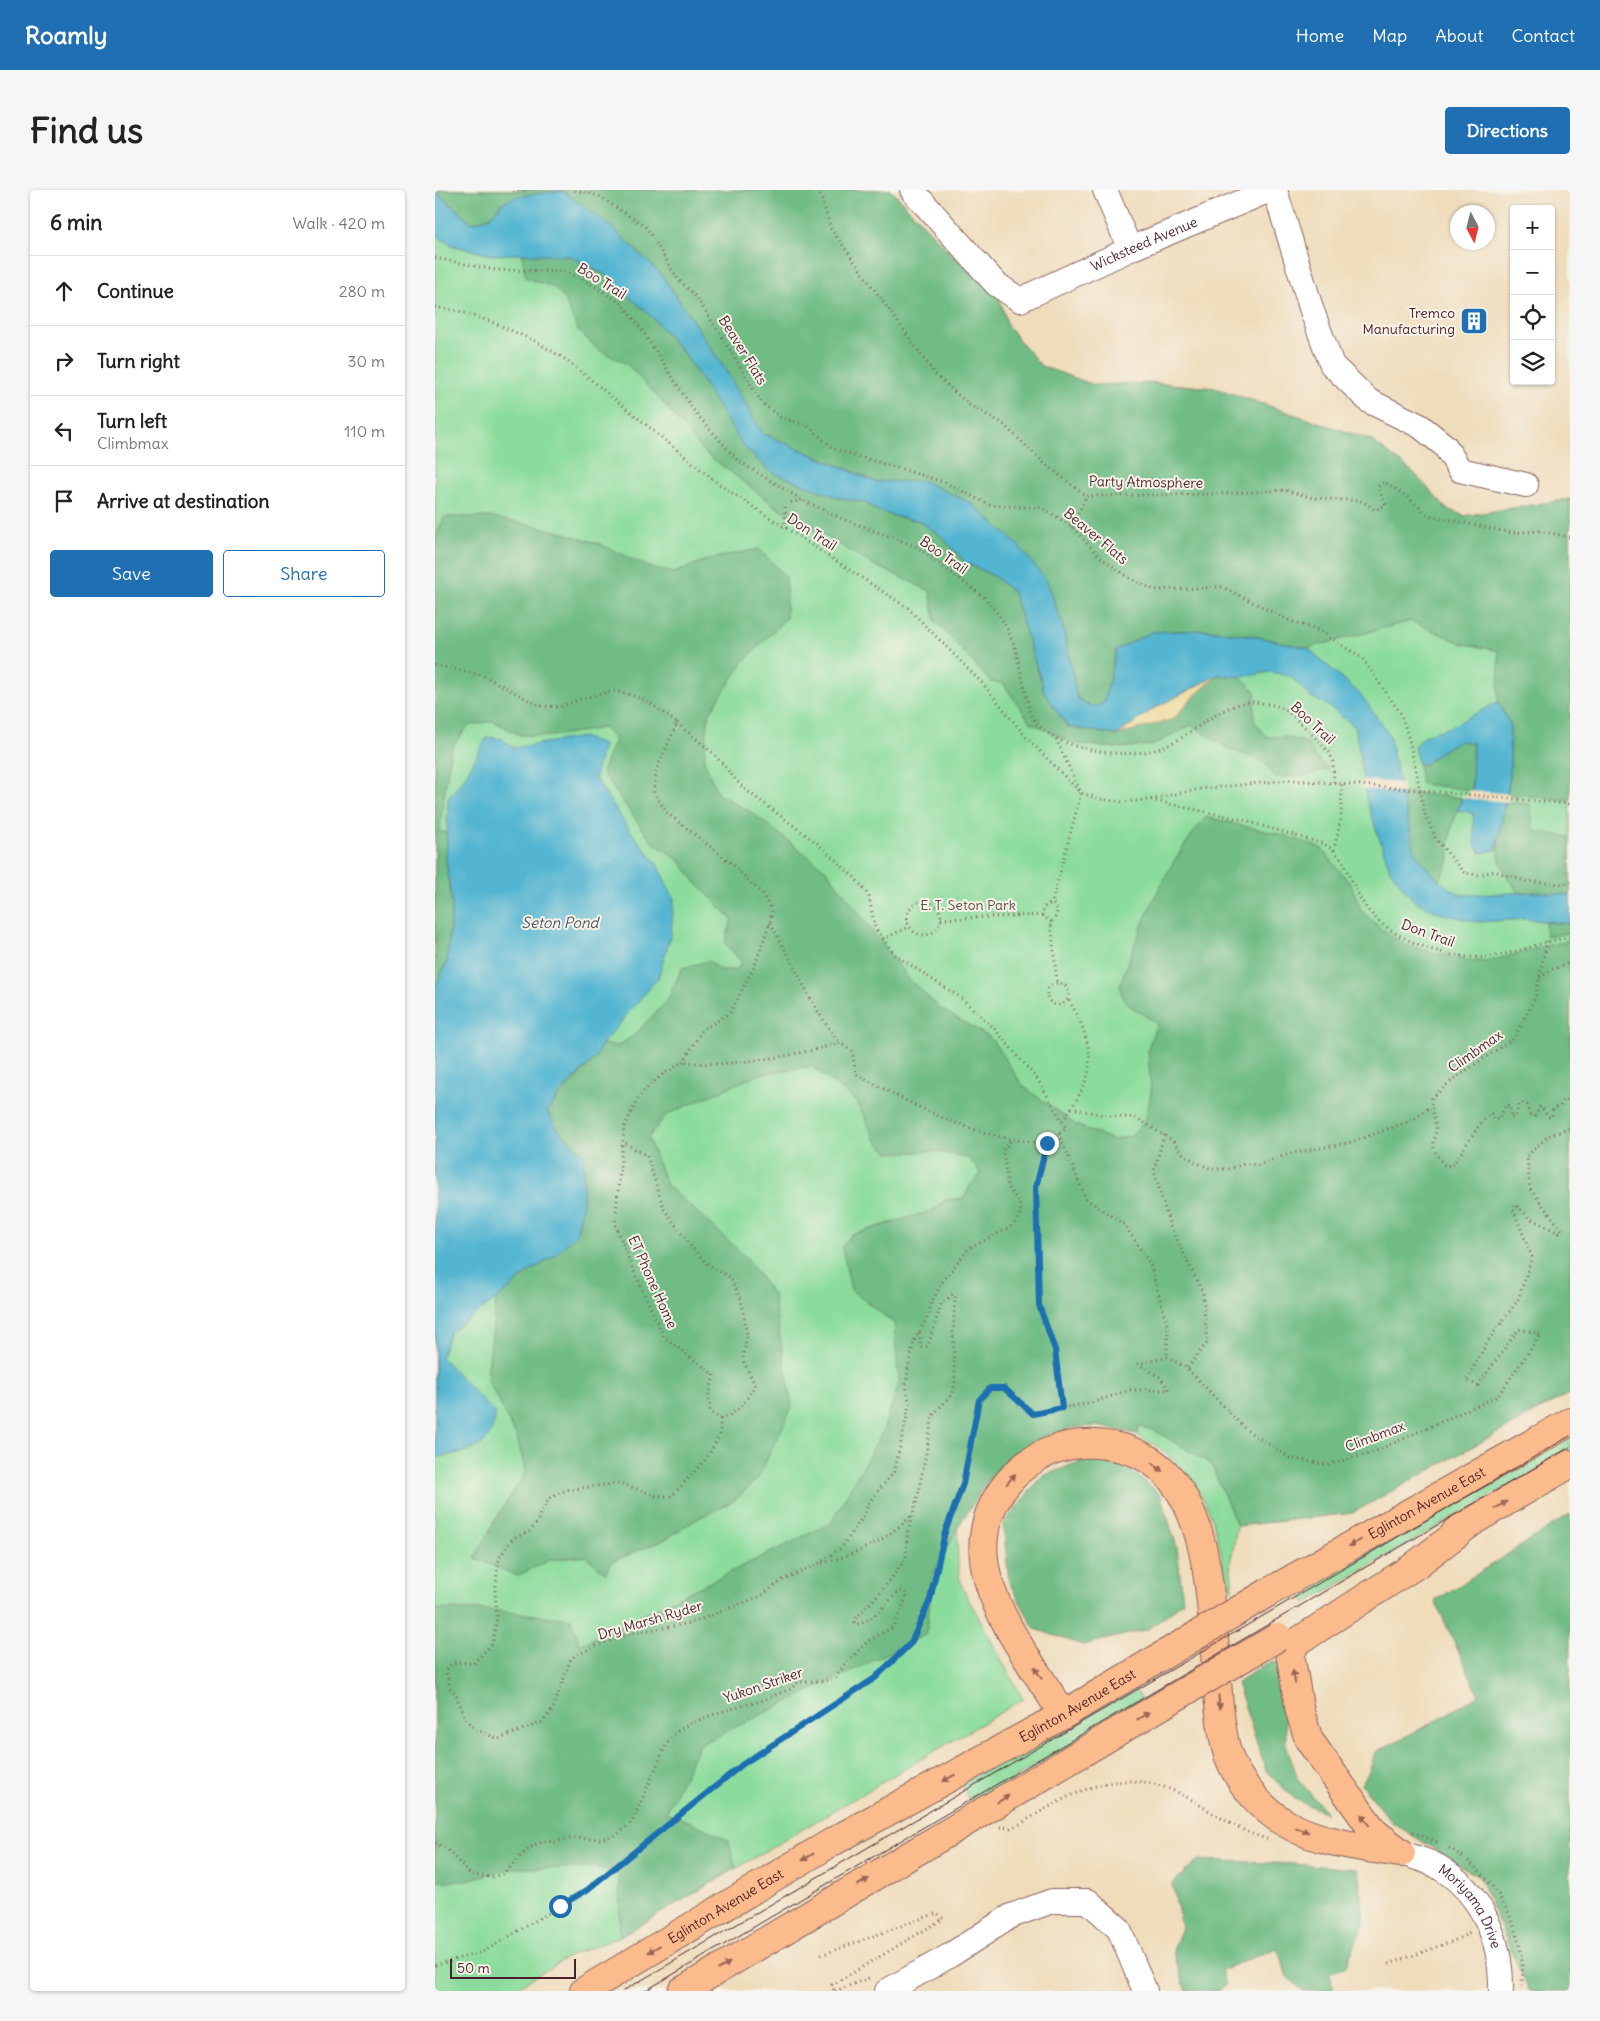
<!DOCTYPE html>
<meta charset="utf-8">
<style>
body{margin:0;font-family:Delius,sans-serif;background:#f6f6f6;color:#222}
.controls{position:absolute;right:15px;top:15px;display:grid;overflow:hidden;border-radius:5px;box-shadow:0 1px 4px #0004}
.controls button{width:45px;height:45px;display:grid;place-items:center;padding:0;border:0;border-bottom:1px solid #e0e0e0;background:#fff;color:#222;font:25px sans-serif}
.compass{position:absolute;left:1015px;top:15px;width:45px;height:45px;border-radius:50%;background:#fff;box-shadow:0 1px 4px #0004;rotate:173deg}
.scale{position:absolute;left:15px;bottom:12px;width:126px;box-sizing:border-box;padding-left:5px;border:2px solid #4a1f2b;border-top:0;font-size:14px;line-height:18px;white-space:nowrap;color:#4a1f2b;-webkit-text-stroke:4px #f7f3e8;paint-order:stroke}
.stop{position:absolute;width:15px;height:15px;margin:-11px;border:4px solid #1f6fb2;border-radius:50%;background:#fff}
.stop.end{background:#1f6fb2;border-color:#fff;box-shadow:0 1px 5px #0008}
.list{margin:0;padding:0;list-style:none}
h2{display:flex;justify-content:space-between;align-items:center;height:65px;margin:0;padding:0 20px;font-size:21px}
h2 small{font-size:16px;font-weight:400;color:#767676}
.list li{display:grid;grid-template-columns:32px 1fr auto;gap:15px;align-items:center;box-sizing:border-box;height:70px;padding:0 20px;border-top:1px solid #e0e0e0}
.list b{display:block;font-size:19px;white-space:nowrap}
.list p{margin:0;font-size:16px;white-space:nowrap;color:#767676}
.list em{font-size:16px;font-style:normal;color:#767676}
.actions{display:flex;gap:10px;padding:15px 20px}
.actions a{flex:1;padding:11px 0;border:1px solid #1f6fb2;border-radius:5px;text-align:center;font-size:18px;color:#1f6fb2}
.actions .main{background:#1f6fb2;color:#fff}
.icon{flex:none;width:28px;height:28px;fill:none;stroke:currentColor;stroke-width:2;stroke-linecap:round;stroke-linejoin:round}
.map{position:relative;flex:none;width:1135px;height:1801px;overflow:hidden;border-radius:5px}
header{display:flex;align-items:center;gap:30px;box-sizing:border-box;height:70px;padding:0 25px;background:#1f6fb2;color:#fff}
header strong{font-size:24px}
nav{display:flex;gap:28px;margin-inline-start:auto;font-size:18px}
.intro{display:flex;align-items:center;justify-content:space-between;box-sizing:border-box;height:120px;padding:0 30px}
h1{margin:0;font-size:35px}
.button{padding:12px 22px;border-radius:5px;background:#1f6fb2;color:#fff;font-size:18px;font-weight:700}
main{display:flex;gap:30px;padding:0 30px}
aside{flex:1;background:#fff;border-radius:5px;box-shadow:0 1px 4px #0004}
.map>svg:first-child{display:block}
.green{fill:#8bdc9c;stroke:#6a7e64}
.forest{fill:#70bc84;stroke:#5d6e58}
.sand{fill:#eeda9e;stroke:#9c7c64}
.water{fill:#52b5d1;stroke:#4e6a7e}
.pier{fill:#efdcbb}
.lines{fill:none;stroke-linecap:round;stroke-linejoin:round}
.minor-casing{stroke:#84615d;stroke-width:26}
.major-casing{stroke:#84615d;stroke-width:30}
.path{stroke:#84615d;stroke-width:3;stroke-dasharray:1 4;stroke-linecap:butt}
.minor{stroke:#fff;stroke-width:24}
.major{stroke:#fbbb8c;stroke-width:28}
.tram{stroke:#4a1f2b;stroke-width:1}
.major-bridge-casing{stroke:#84615d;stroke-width:30;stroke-linecap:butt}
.major-bridge{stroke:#fbbb8c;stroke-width:28}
.oneway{fill:#9a6557}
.route{stroke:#1f6fb2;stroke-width:6}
.labels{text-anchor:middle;stroke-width:4;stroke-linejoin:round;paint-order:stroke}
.street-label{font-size:14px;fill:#4a1f2b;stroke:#f7f3e8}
.poi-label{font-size:14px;fill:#4a1f2b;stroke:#f7f3e8;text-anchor:end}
.park-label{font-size:14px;fill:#5a4e47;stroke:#f7f3e8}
.water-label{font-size:15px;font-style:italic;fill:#4d5465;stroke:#f7f3e8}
</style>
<header>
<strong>Roamly</strong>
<nav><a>Home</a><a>Map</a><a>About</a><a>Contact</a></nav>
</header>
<div class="intro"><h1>Find us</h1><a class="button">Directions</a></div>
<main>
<aside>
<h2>6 min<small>Walk · 420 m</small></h2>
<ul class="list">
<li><svg class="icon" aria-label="ahead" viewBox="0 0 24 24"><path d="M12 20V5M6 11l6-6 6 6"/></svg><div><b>Continue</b></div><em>280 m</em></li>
<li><svg class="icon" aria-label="right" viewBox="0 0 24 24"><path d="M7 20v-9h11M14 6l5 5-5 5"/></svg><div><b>Turn right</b></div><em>30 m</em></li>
<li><svg class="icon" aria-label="left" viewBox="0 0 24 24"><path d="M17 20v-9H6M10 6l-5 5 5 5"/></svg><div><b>Turn left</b><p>Climbmax</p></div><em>110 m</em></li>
<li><svg class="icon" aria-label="arrive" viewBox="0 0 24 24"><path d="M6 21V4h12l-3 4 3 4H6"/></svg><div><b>Arrive at destination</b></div></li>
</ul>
<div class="actions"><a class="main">Save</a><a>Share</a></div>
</aside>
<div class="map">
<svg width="1135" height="1801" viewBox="0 0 1135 1801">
<rect width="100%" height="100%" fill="#f7f3e8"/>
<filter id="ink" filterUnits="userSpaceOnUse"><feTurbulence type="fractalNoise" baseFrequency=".02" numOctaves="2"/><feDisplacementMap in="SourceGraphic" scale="10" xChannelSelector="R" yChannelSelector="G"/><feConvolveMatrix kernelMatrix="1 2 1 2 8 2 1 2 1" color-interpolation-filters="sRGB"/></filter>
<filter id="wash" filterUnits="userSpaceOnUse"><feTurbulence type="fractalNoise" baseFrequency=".0096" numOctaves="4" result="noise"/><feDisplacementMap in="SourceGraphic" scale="20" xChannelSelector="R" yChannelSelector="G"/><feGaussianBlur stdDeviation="1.12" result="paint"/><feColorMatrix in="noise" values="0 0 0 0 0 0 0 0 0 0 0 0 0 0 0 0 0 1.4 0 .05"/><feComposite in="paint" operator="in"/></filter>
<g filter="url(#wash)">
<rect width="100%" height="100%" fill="#efdcbb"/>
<!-- green -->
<path class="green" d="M 0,0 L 456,0 L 517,65 L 563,103 L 573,137 L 606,176 L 659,195 L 719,193 L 780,198 L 936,250 L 979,283 L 1012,319 L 1029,326 L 1135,309 L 1135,1203 L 917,1323 L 802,1336 L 795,1375 L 798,1398 L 792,1401 C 787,1363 781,1323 757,1291 C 697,1209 597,1223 544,1304 C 537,1314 527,1325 523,1336 C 521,1343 523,1385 526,1393 C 529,1404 538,1416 543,1426 C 558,1454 573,1482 588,1509 L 185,1747 L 138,1764 L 76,1801 L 0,1801 Z
M 1135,1243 L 1135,1260 L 871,1413 L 864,1401 Z
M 698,1495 L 708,1512 L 537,1614 L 525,1594 Z"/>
<!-- forest -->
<path class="forest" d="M 0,0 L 456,0 L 517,65 L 563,103 L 573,137 L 606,176 L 659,195 L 719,193 L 780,198 L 936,250 L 979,283 L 1012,319 L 1029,326 L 1135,309 L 1135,610 L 1072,604 L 1075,587 L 1075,534 L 1063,512 L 1064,461 L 1026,453 L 976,431 L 873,458 L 818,446 L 772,440 L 717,442 L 675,491 L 669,513 L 657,517 L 642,508 L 628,437 L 489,291 L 442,292 L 327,243 L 291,181 L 227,85 L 67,14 L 55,27 L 37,33 Z
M 87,64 L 134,66 L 169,84 L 217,127 L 251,166 L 280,210 L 405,308 L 429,312 L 441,320 L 459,326 L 485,331 L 505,345 L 530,372 L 559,386 L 578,402 L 610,504 L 633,537 L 682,545 L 739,529 L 754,511 L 783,485 L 806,487 L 820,501 L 819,531 L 832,547 L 851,547 L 873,553 L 880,567 L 894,579 L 869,586 L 840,587 L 828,571 L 794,559 L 756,535 L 718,555 L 681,558 L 640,554 L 595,532 L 568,493 L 556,492 L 500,431 L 495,401 L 437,374 L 342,317 L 269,262 L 230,215 L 192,174 L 162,159 L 143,140 L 128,107 L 118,97 L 91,88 Z
M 9,327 L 57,327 L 122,341 L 165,354 L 216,378 L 239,383 L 274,369 L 324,359 L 351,387 L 351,428 L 308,472 L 274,524 L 269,571 L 283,604 L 316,622 L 391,680 L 475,790 L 506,819 L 556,848 L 588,896 L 641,935 L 678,950 L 696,946 L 711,929 L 716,903 L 713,858 L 722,834 C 707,822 684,815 685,794 C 707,732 728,678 771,627 L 852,646 L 886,658 L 916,695 L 926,720 L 946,739 L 971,755 L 1024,769 L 1050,772 L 1135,750 L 1135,1203 L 917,1323 L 802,1336 L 776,1274 L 719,1240 L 704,1237 L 702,1244 L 662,1236 L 642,1237 L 622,1242 L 602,1249 L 583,1260 L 557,1284 L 523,1337 L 497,1387 L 492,1444 L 264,1555 L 231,1623 L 258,1633 L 293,1650 L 301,1678 L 185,1747 L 184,1684 L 162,1678 L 79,1678 L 27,1691 L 0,1691 L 0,1419 L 54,1420 L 136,1429 L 145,1455 L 396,1333 L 448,1241 L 464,1193 L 459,1133 L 416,1100 L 407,1057 L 416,1045 L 496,1021 L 510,1010 L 529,1008 L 535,996 L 546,984 L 534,968 L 498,961 L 453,963 L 440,949 L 422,912 L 377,876 L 324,884 L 231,925 L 213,948 L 232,995 L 311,1067 L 338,1105 L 357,1217 L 323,1288 L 300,1310 L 260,1330 L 231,1349 L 176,1372 L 171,1384 L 151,1366 L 115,1370 L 82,1386 L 40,1368 L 59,1332 L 91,1282 L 82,1248 L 52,1188 L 61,1110 L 94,1082 L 119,1066 L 149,966 L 123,939 L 112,922 C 128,897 155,880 167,854 L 183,856 L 198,846 L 232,811 L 247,778 L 274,771 L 285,780 L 301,780 L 307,772 L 290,753 L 297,729 L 262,694 L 244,670 L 216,651 L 167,582 L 180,550 L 169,538 L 117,546 L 85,545 L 58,531 L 33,536 L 16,559 L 4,641 L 13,643 L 11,669 L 17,714 L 12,771 L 0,798 L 0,351 Z
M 1025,551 L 1038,553 L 1037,600 L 986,594 L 983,572 L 989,575 L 1005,562 Z
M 967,602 L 1027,608 L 1017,636 L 1014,655 L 1015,669 L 1004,691 L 980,663 Z
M 1071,612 L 1095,614 L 1099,641 L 1135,647 L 1135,705 L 1084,703 C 1055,666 1062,655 1071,612 Z
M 1110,732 L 1135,734 L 1135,743 L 1111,746 Z
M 651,1269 L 692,1277 L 725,1304 L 742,1357 L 748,1412 L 714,1439 L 648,1455 L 600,1439 L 574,1392 L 568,1334 L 606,1287 Z
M 1135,1324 L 1135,1801 L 1094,1801 L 1044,1687 L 958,1633 L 926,1594 L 935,1580 L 940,1562 L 995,1534 L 1044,1505 L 1000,1411 Z
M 849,1471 L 851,1554 L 863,1589 L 892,1623 L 861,1610 L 831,1581 L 802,1493 L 830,1474 Z
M 763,1670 L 860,1674 L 923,1679 L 929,1733 L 910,1778 L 895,1782 L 898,1801 L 868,1801 L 852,1786 L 842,1758 L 786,1780 L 791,1795 L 781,1801 L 751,1801 L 738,1761 L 747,1737 L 737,1694 Z"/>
<!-- sand -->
<path class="sand" d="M 783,485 L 754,511 L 739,529 L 682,545 L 718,519 Z"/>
<!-- water -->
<path class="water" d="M 0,1 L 37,33 L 55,27 L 67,13 L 83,6 L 128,1 L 174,35 L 227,85 L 291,181 L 327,243 L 441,292 L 489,291 L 537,314 L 583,355 L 612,391 L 628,437 L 642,508 L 657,517 L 669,513 L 681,460 L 717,442 L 772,440 L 818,446 L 873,458 L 926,505 L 954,545 L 980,663 L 1004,691 L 1026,705 L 1105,702 L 1135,705 L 1135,734 L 1090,729 L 1043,732 L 1006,724 L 978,710 L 955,680 L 932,612 L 920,537 L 892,515 L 876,507 L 855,486 L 835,482 L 806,487 L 783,485 L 718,519 L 682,545 L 633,537 L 610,504 L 578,402 L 559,386 L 530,372 L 505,345 L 485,331 L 459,326 L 441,320 L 429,312 L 405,308 L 336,282 L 309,257 L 251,166 L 217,127 L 169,84 L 134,66 L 87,64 L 56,65 L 16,55 L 0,45 Z
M 1063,512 L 1075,534 L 1075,587 L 1061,660 L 1046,663 L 1040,655 L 1038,623 L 1022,620 L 1027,608 L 1037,608 L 1038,553 L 1025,551 L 1005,562 L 989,575 L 983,572 L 979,557 L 990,545 L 1015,537 Z
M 52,547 L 67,549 L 79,558 L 148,547 L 168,555 L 160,588 L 194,639 L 222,674 L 239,709 L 236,744 L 223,788 L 167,854 L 160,868 L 124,904 L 112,922 L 123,939 L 149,966 L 148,1012 L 142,1043 L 119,1066 L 94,1082 L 61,1110 L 15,1142 L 6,1167 L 60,1223 C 57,1263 33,1260 0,1268 L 0,798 L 12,771 L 17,714 L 11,669 L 13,609 L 30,587 Z"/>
<!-- pier -->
<path class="pier" d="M 927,590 L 967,593 L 969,603 L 928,599 Z
M 1034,600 L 1075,604 L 1073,612 L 1027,608 L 1027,605 L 1034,606 Z"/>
</g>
<g filter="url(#ink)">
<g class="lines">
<!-- minor casing -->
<g class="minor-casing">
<g id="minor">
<path id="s1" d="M 477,0 L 561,94 L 585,110 L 695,59 L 835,0"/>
<path d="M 670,0 L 695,59"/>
<path d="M 840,0 L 877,121 L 897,175 L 934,211 L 985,236 L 1010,256 L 1025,280 L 1091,295"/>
<path id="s2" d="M 966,1663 C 978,1667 991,1670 1002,1676 C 1047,1702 1067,1751 1066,1801"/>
<path d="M 452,1801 L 514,1766 L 576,1726 L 617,1711 L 653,1711 L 684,1739 L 710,1801"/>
</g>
</g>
<!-- major casing -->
<g class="major-casing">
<g id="major">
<path d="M 1021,1341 L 1135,1274"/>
<path id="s3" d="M 834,1402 L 1135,1232"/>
<path d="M 628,1525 C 586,1453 506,1368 576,1289 C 597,1265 628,1252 660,1254 C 804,1261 767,1464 791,1558 C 799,1588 825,1619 852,1634 C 885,1653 929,1657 966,1663"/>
<path d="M 965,1662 L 939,1642 L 874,1550 L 865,1522 L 855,1463 L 862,1452 L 978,1377 L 1037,1332"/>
<path id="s4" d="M 149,1801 L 399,1651 L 628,1525 L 752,1451"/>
<path d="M 247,1801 L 739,1508"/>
</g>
</g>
<!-- path -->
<path class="path" d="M 78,0 L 93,0
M 140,0 L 164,6 L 211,37 L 242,88 L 261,107 L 284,142 L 327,213 L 345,227 L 373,236 L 399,259 L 509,292 L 555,315 L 608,318 L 637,337 L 665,367 L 693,387 L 719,400 L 788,397 L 853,430 L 885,441 L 927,468 L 966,524 L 975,553 L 990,624 L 1001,649 L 1029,683 L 1044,685 L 1059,681 L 1090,691 L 1129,694 L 1135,691
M 384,0 L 396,39 L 500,184 L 534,215 L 567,233 L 609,273 L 651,306 L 783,304 L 850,300 L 878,308 L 927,311 L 940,320 L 951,315 L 943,297 L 949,292 L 970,305 L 993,325 L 1077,343 L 1104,341 L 1135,347
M 0,68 L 60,80 L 127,81 L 146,88 L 186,113 L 203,134 L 259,221 L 302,270 L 367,310 L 408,329 L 482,357 L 550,408 L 569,432 L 580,457 L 596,525 C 616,562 696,572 731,556 C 756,545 792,510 819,512 C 827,513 837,514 845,517 C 857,522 885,553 895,563 L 898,572 L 899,593
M 0,117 L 23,121 L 57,132 L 100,151 L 133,171 L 285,295 L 473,418 L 548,494 L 591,547 L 646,603 L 666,609 L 687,612 L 713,610 L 765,599 L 854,590 L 916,594 L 1135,614
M 637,337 L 651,306
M 350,338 L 350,314 L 367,310
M 0,475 L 47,485 L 105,516 L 125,517 L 148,508 L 181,501 L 211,510 L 242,533 L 221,581 L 219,602 L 231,622 L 296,673 L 327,704 L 337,720 L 335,733 L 319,777 L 295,823 L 267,840 L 249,871 L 227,885 L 206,903 L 189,937 L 180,1034 L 197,1077 L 229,1147 L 279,1185 L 274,1205 L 275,1222 L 285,1229 C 303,1224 311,1211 320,1195 L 308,1170 L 312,1145 L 306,1109 L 295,1087 L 273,1075 L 254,1054 L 229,1019 L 212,966 L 188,952
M 242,533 L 278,563 L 307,597 L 382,653 L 420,688 L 434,706 L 440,738 L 460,765 L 526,808 L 557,836 L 603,890 L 631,938 L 612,953 C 544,951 480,916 421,884 L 417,861 L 405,853 C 368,864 285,880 249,871
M 621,549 L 646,603 L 617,713 L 623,720 L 620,728 L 616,732 L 622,794
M 716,610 L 804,629 L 889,654 C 913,667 914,691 928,713 C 949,747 1010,770 1049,767 C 1078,765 1106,752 1135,747
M 899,660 L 906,629 L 907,593
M472 728a17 17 0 1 1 34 0a17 17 0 1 1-34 0Z
M 506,729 L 607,725
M 616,732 L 607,725 L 609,717 L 617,713
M 335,733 C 360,774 375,816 405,853
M 448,749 L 474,737
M 1112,751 L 1100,808 L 1079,848 L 1017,890 L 997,908 C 995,918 999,923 1000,932 C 1004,955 989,950 1010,976 L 1018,975 L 1045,934 L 1056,923 L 1059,930 L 1064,929 L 1071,915 L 1075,916 L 1076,928 L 1080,927 L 1084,915 L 1087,913 L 1092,915 L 1095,925 L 1100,926 L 1105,917 L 1107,917 L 1113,927 L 1117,927 L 1118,918 L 1125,916 L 1129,909 L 1135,911
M 1105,788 L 1115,780 L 1135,773
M612 804a11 11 0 1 1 22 0a11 11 0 1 1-22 0Z
M 636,918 L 673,926 L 702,928 L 738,951 L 746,962 L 760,972 L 777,979 L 793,979 L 810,974 L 823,975 L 854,964 L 917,952 L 978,930 L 995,917
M 628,931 C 636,918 646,904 651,890 C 661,865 647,830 633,809
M 624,944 L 651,1009 L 690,1035 L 715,1074 L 733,1137 L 732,1167
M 729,945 L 719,981 L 735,1036 L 768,1103 L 772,1153 L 752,1178
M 612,953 L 601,997 L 604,1115 L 620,1160 L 627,1218 L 656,1213 L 695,1200 L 734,1200 L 725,1187 L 703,1174 L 732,1167 L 752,1178 L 810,1239 L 855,1268 L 893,1275 L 939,1262 L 1063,1206 L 1106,1144 L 1084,1139 L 1043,1195 L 1031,1191 L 1053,1151 L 1083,1110 L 1097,1067 L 1078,1019 L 1080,1014 L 1096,1029 L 1124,1043 L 1127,1040 L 1095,999 L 1092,966 L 1113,946 L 1135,938
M 285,1229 L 285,1245 L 271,1269 L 237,1306 L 221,1306 L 185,1293 L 131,1300 L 115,1308 L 106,1321 L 102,1333 L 94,1342 L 78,1348 L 64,1368 L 60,1400 L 62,1428 L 57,1454 L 38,1474 C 26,1472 18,1469 11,1481 L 15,1498 L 21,1505 L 30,1528 L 40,1539 L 63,1549 L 108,1532 L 118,1519 L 136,1468 L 158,1457 L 198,1443 L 256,1433 L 326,1406 L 349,1389 L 383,1374 L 406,1358 L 428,1327 L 434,1312 L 459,1282 L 472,1227 L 474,1211 L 471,1195 L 474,1173 L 479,1151 L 494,1124 L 496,1113 L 508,1091 L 534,1058 L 574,1038 L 582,1031 L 586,1021 L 584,1012 L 573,998 L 568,960 L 576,950
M 387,1373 C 423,1364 451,1351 477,1325
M 565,1637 L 575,1638 L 585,1634 C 641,1600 690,1571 755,1609 C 780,1624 804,1641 832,1649
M 978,1642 L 1004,1653
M 0,1653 L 12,1659 L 36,1685 L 57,1687 L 69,1683 L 91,1661 L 101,1654 L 111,1651 L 120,1652 L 138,1648 L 167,1649 L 183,1644 L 197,1632 L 231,1555 L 241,1542 L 256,1533 L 285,1522 L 325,1511 L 356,1499 L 363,1492 L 391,1491 L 401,1487 L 409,1475 L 433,1451 L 458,1437 L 471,1409 L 472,1404 L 468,1401 L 463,1402 C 452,1412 435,1435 420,1434 L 419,1430 L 446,1402 L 471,1368 L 472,1344 L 483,1306 L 498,1225 L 518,1203 L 520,1193 L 518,1142 L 520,1107 L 518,1104 L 506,1114 L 493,1156 L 489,1158 L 486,1157 L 484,1142
M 1014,1658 L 1028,1667
M 1033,1671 C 1069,1700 1091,1749 1087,1795
M 386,1765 L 502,1723 L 508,1729 L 397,1795 L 399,1801
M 954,1774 L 1016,1752 L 1035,1743
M 0,1775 L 48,1762 L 152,1700 L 308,1574 L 440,1488 L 476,1453 L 495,1410 L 510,1342 L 527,1293 L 544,1210 L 555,1198 L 569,1198 L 598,1224 L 627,1218
M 400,1801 L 437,1787"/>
<!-- minor -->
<use href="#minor" class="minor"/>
<!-- major -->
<use href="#major" class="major"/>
<!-- tram -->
<path class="tram" d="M 188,1801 L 1135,1246
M 210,1801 L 1135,1257"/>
<!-- major-bridge casing -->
<g class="major-bridge-casing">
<path id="major-bridge" d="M 752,1451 L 834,1402
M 739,1508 L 843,1447"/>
</g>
<!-- major-bridge -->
<use href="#major-bridge" class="major-bridge"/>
</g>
<!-- one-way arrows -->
<defs><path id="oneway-solid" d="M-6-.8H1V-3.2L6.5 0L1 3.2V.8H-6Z" transform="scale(1.25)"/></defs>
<g class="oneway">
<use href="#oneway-solid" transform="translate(722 1277) rotate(39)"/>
<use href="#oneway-solid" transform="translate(576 1289) rotate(-49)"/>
<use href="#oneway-solid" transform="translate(1066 1315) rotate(-31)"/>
<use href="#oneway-solid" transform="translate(920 1353) rotate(151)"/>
<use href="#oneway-solid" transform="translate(603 1483) rotate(-122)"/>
<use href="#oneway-solid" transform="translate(859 1487) rotate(-100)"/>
<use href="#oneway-solid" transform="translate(784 1512) rotate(85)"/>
<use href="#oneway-solid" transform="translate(708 1526) rotate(-31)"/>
<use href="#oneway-solid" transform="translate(514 1588) rotate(151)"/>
<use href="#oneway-solid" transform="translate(568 1609) rotate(-31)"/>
<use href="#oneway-solid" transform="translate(930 1630) rotate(-127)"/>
<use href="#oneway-solid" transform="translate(867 1640) rotate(21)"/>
<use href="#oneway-solid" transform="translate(373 1667) rotate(149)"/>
<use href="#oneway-solid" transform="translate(428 1692) rotate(-31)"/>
<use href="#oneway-solid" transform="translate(219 1759) rotate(149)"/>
<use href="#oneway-solid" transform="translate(289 1776) rotate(-31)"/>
</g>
</g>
<g class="lines" filter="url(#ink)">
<!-- route -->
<path class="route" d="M 125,1716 L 152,1700 L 308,1574 L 440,1488 L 476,1453 L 495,1410 L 510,1342 L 528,1294 L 544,1210 L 555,1198 L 569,1198 L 598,1224 L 627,1218 L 620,1160 L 604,1115 L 601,997 L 612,953"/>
</g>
<!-- icons -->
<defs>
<g id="building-square" transform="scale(1.4375)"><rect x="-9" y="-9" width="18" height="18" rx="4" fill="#1f6fb2" stroke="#f7f3e8"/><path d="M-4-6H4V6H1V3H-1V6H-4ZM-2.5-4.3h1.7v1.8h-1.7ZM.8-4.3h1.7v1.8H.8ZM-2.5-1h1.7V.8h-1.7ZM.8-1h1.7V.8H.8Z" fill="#fff"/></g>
</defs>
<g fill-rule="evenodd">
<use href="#building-square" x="1039" y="131"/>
</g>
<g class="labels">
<!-- street labels -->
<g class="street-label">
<text dy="5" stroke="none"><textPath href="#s1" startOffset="291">Wicksteed Avenue</textPath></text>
<text transform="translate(167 91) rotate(32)" y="5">Boo Trail</text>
<text transform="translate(308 160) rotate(58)" y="5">Beaver Flats</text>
<text transform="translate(711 292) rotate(1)" y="5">Party Atmosphere</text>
<text transform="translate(377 342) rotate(33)" y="5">Don Trail</text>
<text transform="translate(661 346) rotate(40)" y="5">Beaver Flats</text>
<text transform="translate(509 365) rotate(35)" y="5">Boo Trail</text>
<text transform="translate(878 533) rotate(43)" y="5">Boo Trail</text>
<text transform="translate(993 743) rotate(20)" y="5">Don Trail</text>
<text transform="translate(1040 861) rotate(-35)" y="5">Climbmax</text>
<text transform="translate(218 1092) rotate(66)" y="5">ET Phone Home</text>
<text transform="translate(940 1246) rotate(-21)" y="5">Climbmax</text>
<text dy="5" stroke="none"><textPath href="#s3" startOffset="181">Eglinton Avenue East</textPath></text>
<text transform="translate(215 1430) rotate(-16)" y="5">Dry Marsh Ryder</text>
<text transform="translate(328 1495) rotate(-19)" y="5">Yukon Striker</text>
<text dy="5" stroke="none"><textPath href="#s4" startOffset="570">Eglinton Avenue East</textPath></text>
<text dy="5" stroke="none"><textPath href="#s4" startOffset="165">Eglinton Avenue East</textPath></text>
<text dy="5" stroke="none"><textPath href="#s2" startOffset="92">Moriyama Drive</textPath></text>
</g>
<!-- poi labels -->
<g class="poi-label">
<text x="1020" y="128">Tremco<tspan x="1020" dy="16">Manufacturing</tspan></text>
</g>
<!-- park labels -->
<g class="park-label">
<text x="533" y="720">E. T. Seton Park</text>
</g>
<!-- water labels -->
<g class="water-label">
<text x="125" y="738">Seton Pond</text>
</g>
</g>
</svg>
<div class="controls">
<button>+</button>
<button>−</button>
<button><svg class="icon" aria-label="locate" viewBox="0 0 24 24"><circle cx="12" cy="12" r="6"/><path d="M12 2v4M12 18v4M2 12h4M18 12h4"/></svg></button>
<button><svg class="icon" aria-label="layers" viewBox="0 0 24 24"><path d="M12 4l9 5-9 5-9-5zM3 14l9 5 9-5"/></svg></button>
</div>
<svg class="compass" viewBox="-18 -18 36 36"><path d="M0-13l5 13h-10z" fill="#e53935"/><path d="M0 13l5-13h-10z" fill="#767676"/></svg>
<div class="scale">50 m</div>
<div class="stop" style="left:125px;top:1716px"></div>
<div class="stop end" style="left:612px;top:953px"></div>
</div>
</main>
